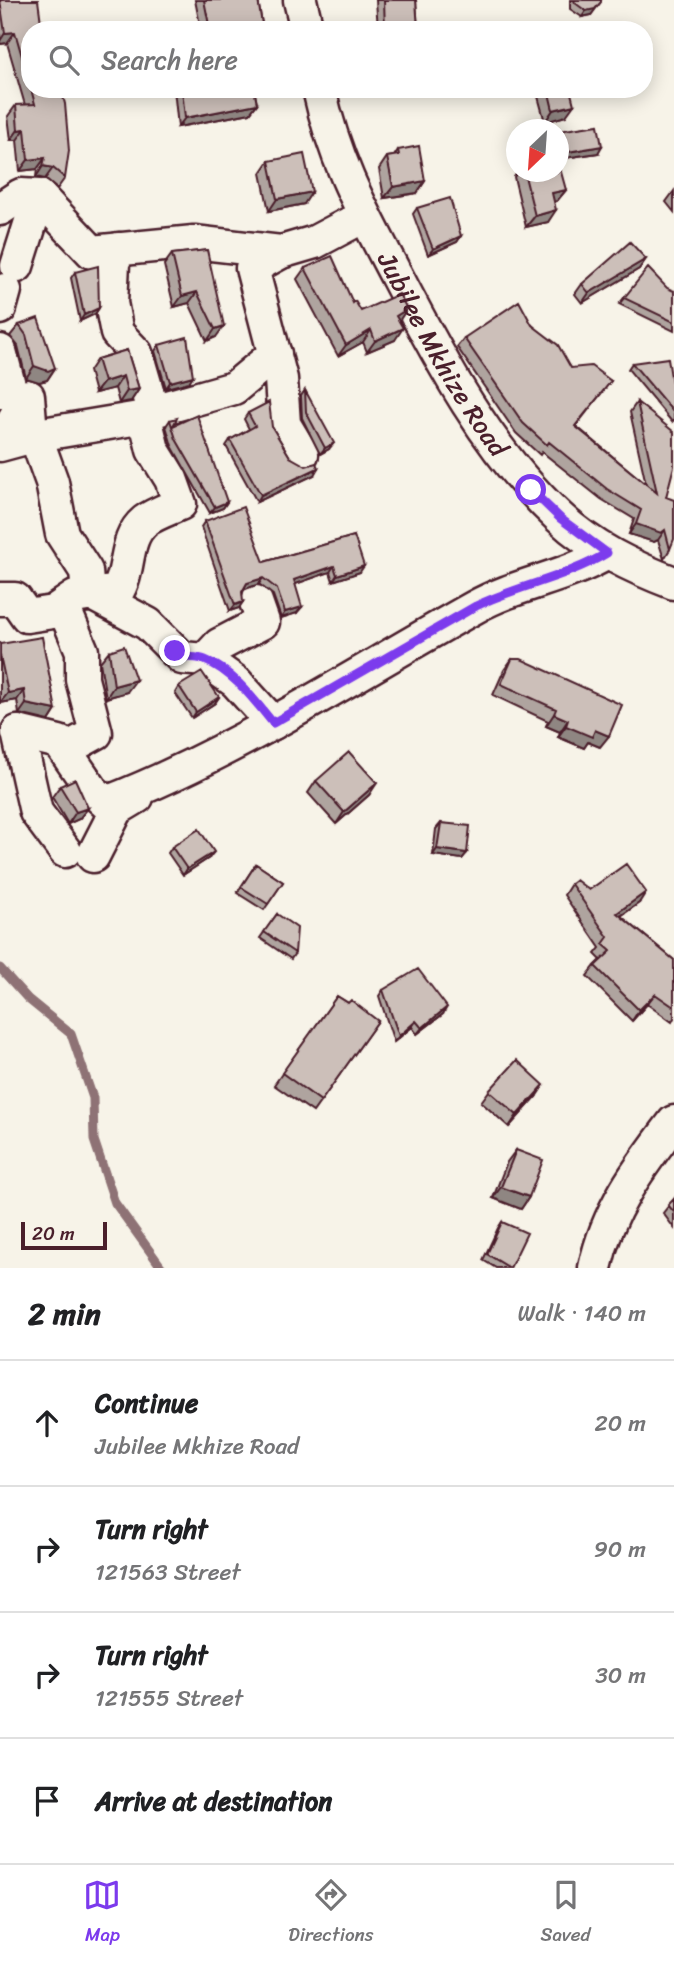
<!DOCTYPE html>
<meta charset="utf-8">
<style>
body{margin:0;font-family:Sriracha,sans-serif;background:#f6f6f6;color:#202124}
.compass{position:absolute;left:506px;top:119px;width:63px;height:63px;border-radius:50%;background:#fff;box-shadow:0 4px 18px #0003;rotate:205deg}
.scale{position:absolute;left:21px;bottom:18px;width:86px;box-sizing:border-box;padding-left:7px;border:4px solid #4a1f2b;border-top:0;font-size:19px;line-height:24px;white-space:nowrap;color:#4a1f2b;-webkit-text-stroke:5px #f7f3e8;paint-order:stroke}
.stop{position:absolute;width:21px;height:21px;margin:-16px;border:5px solid #7c3aed;border-radius:50%;background:#fff}
.stop.end{background:#7c3aed;border-color:#fff;box-shadow:0 2px 7px #0008}
.list{margin:0;padding:0;list-style:none}
h2{display:flex;justify-content:space-between;align-items:center;height:91px;margin:0;padding:0 28px;font-size:30px}
h2 small{font-size:23px;font-weight:400;color:#757577}
.list li{display:grid;grid-template-columns:46px 1fr auto;gap:21px;align-items:center;box-sizing:border-box;height:126px;padding:0 28px;border-top:2px solid #e0e0e0}
.list b{display:block;font-size:26px;white-space:nowrap}
.list p{margin:0;font-size:23px;white-space:nowrap;color:#757577}
.list em{font-size:23px;font-style:normal;color:#757577}
.icon{flex:none;width:38px;height:38px;fill:none;stroke:currentColor;stroke-width:2;stroke-linecap:round;stroke-linejoin:round}
.map{position:relative;flex:none;width:674px;height:1268px;overflow:hidden}
.search{position:absolute;background:#fff;box-shadow:0 4px 18px #0003;left:21px;right:21px;top:21px;height:77px;display:flex;align-items:center;gap:18px;box-sizing:border-box;padding:0 24px;border-radius:28px;color:#757577;font-size:26px}
.sheet{height:595px;background:#fff}
nav{display:flex;justify-content:space-around;align-items:center;box-sizing:border-box;height:98px;border-top:2px solid #e0e0e0;background:#fff;font-size:19px;color:#757577}
nav a{display:grid;justify-items:center;gap:4px}
nav .on{color:#7c3aed}
.map>svg:first-child{display:block}
.lines{fill:none;stroke-linecap:round;stroke-linejoin:round}
.stream{stroke:#8e7275;stroke-width:9}
.minor-casing{stroke:#4a1f2b;stroke-width:37}
.minor{stroke:#f7f3e8;stroke-width:32}
.wall{fill:#afa49f;stroke:#4a1f2b;stroke-width:2}
.shaded-wall{fill:#8f8682;stroke:#4a1f2b;stroke-width:2}
.building{fill:#ccbfb9;stroke:#4a1f2b;stroke-width:2}
.route{stroke:#7c3aed;stroke-width:9}
.labels{text-anchor:middle;stroke-width:7;stroke-linejoin:round;paint-order:stroke}
.street-label{font-size:26px;fill:#4a1f2b;stroke:#f7f3e8}
</style>
<div class="map">
<svg width="674" height="1268" viewBox="0 0 674 1268">
<rect width="100%" height="100%" fill="#f7f3e8"/>
<filter id="ink" filterUnits="userSpaceOnUse"><feTurbulence type="fractalNoise" baseFrequency=".0143" numOctaves="2"/><feDisplacementMap in="SourceGraphic" scale="14" xChannelSelector="R" yChannelSelector="G"/><feConvolveMatrix kernelMatrix="1 2 1 2 8 2 1 2 1" color-interpolation-filters="sRGB"/></filter>
<g filter="url(#ink)">
<g class="lines">
<!-- stream -->
<path class="stream" d="M 0,968 L 28,999 L 71,1034 L 93,1098 L 94,1140 L 115,1203 L 162,1268"/>
<!-- minor casing -->
<g class="minor-casing">
<g id="minor">
<path d="M 300,0 L 307,30"/>
<path id="s1" d="M 319,89 C 335,162 362,210 396,275 C 440,360 488,451 559,517 C 592,548 632,567 674,583"/>
<path d="M 0,209 L 21,195 L 39,196 L 92,252 L 194,242 L 281,252"/>
<path d="M 119,249 L 113,263 L 111,303 L 117,333 L 136,353 L 153,411"/>
<path d="M 17,266 L 39,196"/>
<path d="M 0,308 L 5,290"/>
<path d="M 0,351 L 9,385 L 0,392"/>
<path d="M 0,435 L 10,426 L 28,396 L 30,421 L 52,482 L 62,534 L 86,571 L 88,595"/>
<path d="M 0,445 L 37,435 L 145,417 L 153,411 L 234,388 L 275,354"/>
<path d="M 302,454 L 284,424 L 281,379 L 252,268 L 281,252 L 315,242 L 364,216"/>
<path d="M 92,594 L 117,592 C 131,571 123,539 145,521 C 154,514 169,509 180,504 L 171,479 L 153,450 L 145,417"/>
<path d="M 0,599 L 15,599 L 27,616 L 53,612 L 75,597 L 92,594 L 148,624 L 182,658 L 205,660 L 236,682 L 273,723"/>
<path d="M 205,660 L 219,645 L 263,622 L 256,602"/>
<path d="M 18,732 L 59,742 L 92,790 L 106,803 C 237,752 353,675 475,607 C 518,583 565,578 607,553"/>
<path d="M 18,732 L 36,812 L 65,851"/>
<path d="M 62,746 L 72,746 L 96,733 L 82,679 L 82,651 L 63,606"/>
<path d="M 93,856 L 117,809 L 137,797"/>
<path d="M 595,1268 C 607,1210 639,1168 674,1122"/>
</g>
</g>
<!-- minor -->
<use href="#minor" class="minor"/>
</g>
<!-- wall -->
<path class="wall" d="M 0,0 L 30,30 L 30,89 L 61,89 L 65,178 L 57,189 L 45,179 L 36,177 L 37,169 L 20,171 L 17,140 L 11,140 L 8,116 L 16,105 L 25,105 L 7,43 L 0,44 Z
M 195,0 L 258,0 L 263,30 L 201,30 Z
M 376,0 L 416,0 L 418,30 L 378,30 Z
M 570,0 L 601,0 L 591,15 L 582,17 L 570,9 Z
M 174,89 L 254,89 L 257,104 L 250,113 L 178,127 Z
M 536,89 L 570,89 L 566,116 L 545,122 Z
M 558,131 L 598,153 L 558,159 Z
M 398,150 L 425,181 L 417,193 L 384,198 L 379,169 L 387,157 L 394,156 Z
M 269,161 L 304,204 L 269,211 L 261,173 Z
M 518,172 L 558,172 L 566,190 L 557,201 L 554,202 L 548,222 L 526,227 L 514,177 Z
M 674,191 L 674,212 L 666,202 Z
M 417,208 L 461,236 L 457,242 L 428,255 L 413,214 Z
M 207,250 L 216,337 L 207,341 L 189,303 L 174,307 L 164,265 L 172,254 Z
M 646,259 L 639,269 L 582,303 L 575,294 L 582,284 Z
M 305,268 L 353,303 L 361,311 L 399,321 L 395,340 L 367,352 L 363,342 L 338,356 L 297,279 Z
M 75,272 L 99,308 L 95,314 L 80,321 L 71,278 Z
M 674,291 L 674,331 L 619,304 L 624,298 Z
M 19,325 L 55,368 L 47,380 L 39,382 L 26,378 L 18,346 L 10,336 Z
M 532,325 L 571,368 L 611,381 L 576,426 L 646,484 L 630,412 L 637,402 L 666,497 L 670,549 L 664,559 L 658,540 L 654,542 L 629,534 L 634,519 L 601,499 L 542,452 L 540,455 L 516,433 L 457,347 L 464,338 Z
M 159,345 L 189,382 L 166,388 L 155,351 Z
M 127,350 L 139,389 L 131,401 L 119,403 L 115,388 L 95,393 L 89,371 L 97,359 Z
M 632,363 L 674,396 L 674,420 L 672,422 L 628,369 Z
M 305,390 L 329,449 L 320,454 L 302,418 L 301,396 Z
M 248,413 L 272,427 L 290,457 L 314,475 L 257,502 L 226,446 L 230,440 L 249,429 L 244,419 Z
M 170,420 L 227,502 L 223,508 L 210,513 L 172,446 L 166,426 Z
M 205,521 L 264,562 L 354,536 L 360,572 L 333,581 L 330,572 L 295,584 L 297,613 L 281,618 L 273,595 L 259,584 L 244,589 L 239,608 L 230,611 L 201,527 Z
M 0,644 L 56,710 L 49,721 L 19,714 L 17,700 L 0,703 Z
M 109,651 L 127,692 L 106,698 L 100,662 Z
M 512,659 L 600,747 L 588,742 L 584,748 L 558,737 L 560,732 L 546,726 L 548,721 L 493,695 L 504,670 Z
M 179,686 L 219,697 L 215,703 L 192,718 L 175,693 Z
M 316,781 L 369,795 L 336,824 L 308,793 Z
M 60,786 L 88,808 L 79,819 L 68,824 L 52,797 Z
M 441,823 L 467,853 L 462,859 L 433,855 L 436,829 Z
M 172,847 L 209,858 L 183,875 L 168,853 Z
M 256,864 L 283,882 L 264,910 L 237,893 Z
M 571,884 L 589,890 L 639,903 L 621,916 L 674,960 L 674,1018 L 672,1022 L 647,1004 L 632,1021 L 587,976 L 595,966 L 601,960 L 595,954 L 600,948 L 564,895 Z
M 277,914 L 295,953 L 291,959 L 260,938 Z
M 383,990 L 443,1014 L 417,1034 L 412,1027 L 394,1042 L 379,996 Z
M 337,996 L 378,1021 L 313,1112 L 274,1085 Z
M 489,1091 L 536,1097 L 509,1127 L 481,1102 Z
M 516,1150 L 529,1197 L 521,1209 L 493,1198 L 507,1162 Z
M 674,1199 L 674,1228 L 663,1213 Z
M 502,1222 L 510,1268 L 496,1268 L 483,1260 L 498,1228 Z"/>
<!-- shaded-wall -->
<path class="shaded-wall" d="M 601,2 L 591,15 L 582,17 L 586,11 Z
M 15,32 L 7,43 L 0,44 L 0,41 L 5,33 Z
M 257,104 L 250,113 L 178,127 L 185,118 Z
M 574,105 L 566,116 L 545,122 L 553,110 Z
M 25,129 L 17,140 L 11,140 L 18,130 Z
M 602,146 L 598,153 L 558,159 L 562,153 Z
M 45,158 L 37,169 L 20,171 L 28,160 Z
M 43,166 L 53,168 L 45,179 L 36,177 Z
M 425,181 L 417,193 L 384,198 L 393,187 Z
M 566,190 L 557,201 L 544,205 L 552,193 Z
M 312,192 L 304,204 L 269,211 L 277,199 Z
M 556,210 L 548,222 L 526,227 L 535,216 Z
M 461,236 L 457,242 L 428,255 L 433,249 Z
M 646,259 L 639,269 L 582,303 L 589,293 Z
M 197,292 L 189,303 L 174,307 L 182,296 Z
M 99,308 L 95,314 L 80,321 L 84,315 Z
M 407,309 L 399,321 L 388,327 L 396,316 Z
M 224,326 L 216,337 L 207,341 L 215,329 Z
M 403,328 L 395,340 L 367,352 L 375,341 Z
M 371,330 L 363,342 L 338,356 L 346,345 Z
M 34,366 L 55,368 L 47,380 L 39,382 L 26,378 Z
M 123,376 L 115,388 L 95,393 L 104,382 Z
M 193,376 L 189,382 L 166,388 L 170,382 Z
M 139,389 L 131,401 L 119,403 L 127,391 Z
M 334,443 L 329,449 L 320,454 L 325,448 Z
M 318,468 L 314,475 L 257,502 L 261,495 Z
M 227,502 L 223,508 L 210,513 L 215,507 Z
M 636,524 L 665,530 L 658,540 L 654,542 L 629,534 Z
M 334,566 L 330,572 L 290,586 L 294,580 Z
M 364,566 L 360,572 L 333,581 L 337,575 Z
M 263,578 L 259,584 L 243,590 L 247,583 Z
M 243,602 L 239,608 L 230,611 L 235,605 Z
M 302,607 L 297,613 L 281,618 L 285,612 Z
M 136,680 L 127,692 L 106,698 L 114,686 Z
M 24,690 L 17,700 L 0,703 L 8,693 Z
M 219,697 L 215,703 L 192,718 L 196,712 Z
M 26,704 L 56,710 L 49,721 L 19,714 Z
M 554,714 L 568,720 L 560,732 L 546,726 Z
M 566,726 L 595,730 L 609,736 L 600,747 L 588,742 L 584,748 L 558,737 Z
M 377,783 L 369,795 L 336,824 L 344,812 Z
M 88,808 L 79,819 L 68,824 L 76,812 Z
M 437,849 L 467,853 L 462,859 L 433,855 Z
M 214,852 L 209,858 L 183,875 L 187,869 Z
M 646,892 L 639,903 L 609,924 L 617,913 Z
M 655,994 L 647,1004 L 632,1021 L 639,1010 Z
M 447,1007 L 443,1014 L 417,1034 L 422,1028 Z
M 416,1021 L 412,1027 L 394,1042 L 399,1036 Z
M 544,1085 L 536,1097 L 509,1127 L 517,1115 Z
M 501,1187 L 529,1197 L 521,1209 L 493,1198 Z"/>
<!-- building -->
<path class="building" d="M 0,0 L 38,0 L 42,30 L 30,30 L 30,84 L 15,32 L 5,33 Z
M 204,0 L 258,0 L 263,30 L 210,30 Z
M 384,0 L 416,0 L 418,30 L 385,30 Z
M 574,0 L 601,0 L 601,2 L 595,9 L 586,11 L 575,3 Z
M 31,89 L 61,89 L 65,104 L 69,151 L 65,178 L 53,168 L 43,166 L 45,158 L 28,160 L 25,129 L 18,130 L 16,105 L 35,104 Z
M 182,89 L 254,89 L 257,104 L 185,118 Z
M 548,89 L 570,89 L 574,105 L 553,110 Z
M 598,125 L 602,146 L 562,153 L 558,131 Z
M 419,146 L 425,181 L 393,187 L 387,157 L 399,155 L 398,150 Z
M 304,154 L 312,192 L 277,199 L 269,161 Z
M 558,161 L 566,190 L 552,193 L 556,210 L 535,216 L 524,172 L 558,172 Z
M 450,198 L 461,236 L 433,249 L 417,208 Z
M 630,242 L 646,259 L 589,293 L 582,284 Z
M 207,250 L 224,326 L 215,329 L 197,292 L 182,296 L 172,254 Z
M 332,256 L 353,303 L 355,301 L 361,311 L 399,294 L 407,309 L 396,316 L 403,328 L 375,341 L 371,330 L 346,345 L 305,268 Z
M 98,266 L 99,308 L 84,315 L 75,272 Z
M 648,268 L 667,288 L 674,291 L 674,322 L 624,298 Z
M 519,301 L 532,325 L 558,345 L 571,368 L 591,366 L 611,381 L 575,426 L 657,493 L 637,402 L 674,432 L 674,466 L 666,497 L 674,500 L 674,539 L 670,549 L 665,530 L 661,533 L 636,524 L 641,510 L 607,489 L 549,442 L 547,445 L 523,423 L 464,338 Z
M 38,318 L 55,368 L 48,371 L 34,366 L 26,335 L 19,325 Z
M 187,337 L 193,376 L 170,382 L 159,345 Z
M 127,350 L 139,389 L 127,391 L 123,376 L 104,382 L 97,359 Z
M 668,358 L 674,396 L 674,413 L 632,363 Z
M 305,390 L 334,443 L 325,448 L 306,412 Z
M 269,402 L 272,427 L 290,457 L 306,466 L 316,463 L 318,468 L 261,495 L 230,440 L 255,426 L 248,413 Z
M 197,415 L 227,502 L 215,507 L 176,439 L 170,420 L 177,418 L 173,426 Z
M 243,507 L 264,562 L 354,536 L 364,566 L 337,575 L 334,566 L 294,580 L 302,607 L 285,612 L 277,589 L 263,578 L 247,583 L 242,592 L 243,602 L 235,605 L 205,521 Z
M 42,637 L 56,710 L 26,704 L 24,690 L 8,693 L 0,655 L 0,644 Z
M 124,646 L 136,680 L 114,686 L 109,651 Z
M 512,659 L 521,659 L 622,705 L 609,736 L 595,730 L 592,737 L 566,726 L 568,720 L 554,714 L 556,709 L 501,684 Z
M 202,672 L 219,697 L 196,712 L 179,686 Z
M 349,752 L 377,783 L 344,812 L 316,781 Z
M 75,779 L 88,808 L 76,812 L 60,786 Z
M 441,823 L 470,826 L 467,853 L 437,849 Z
M 199,829 L 214,852 L 187,869 L 172,847 Z
M 256,864 L 283,882 L 268,904 L 241,887 Z
M 626,864 L 646,892 L 617,913 L 674,960 L 674,1007 L 655,994 L 639,1010 L 595,966 L 611,951 L 603,944 L 608,937 L 571,884 L 576,880 L 589,890 Z
M 277,914 L 297,928 L 295,953 L 264,932 Z
M 418,969 L 447,1007 L 422,1028 L 416,1021 L 399,1036 L 383,990 Z
M 337,996 L 348,1003 L 351,1000 L 378,1021 L 321,1101 L 282,1073 Z
M 517,1060 L 544,1085 L 517,1115 L 489,1091 Z
M 516,1150 L 543,1160 L 529,1197 L 501,1187 Z
M 674,1199 L 674,1212 L 668,1205 Z
M 502,1222 L 527,1233 L 510,1268 L 487,1254 Z"/>
</g>
<g class="lines" filter="url(#ink)">
<!-- route -->
<path class="route" d="M 175,651 C 185,661 193,655 205,660 C 233,671 255,701 273,723 L 476,606 C 519,585 566,578 607,553 L 561,519 L 531,490"/>
</g>
<g class="labels">
<!-- street labels -->
<g class="street-label">
<text dy="9" stroke="none"><textPath href="#s1" startOffset="294">Jubilee Mkhize Road</textPath></text>
</g>
</g>
</svg>
<svg class="compass" viewBox="-18 -18 36 36"><path d="M0-13l5 13h-10z" fill="#e53935"/><path d="M0 13l5-13h-10z" fill="#757577"/></svg>
<div class="scale">20 m</div>
<div class="stop" style="left:531px;top:490px"></div>
<div class="stop end" style="left:175px;top:651px"></div>
<div class="search"><svg class="icon" aria-label="search" viewBox="0 0 24 24"><circle cx="10" cy="10" r="6"/><path d="M15 15l6 6"/></svg>Search here</div>
</div>
<section class="sheet">
<h2>2 min<small>Walk · 140 m</small></h2>
<ul class="list">
<li><svg class="icon" aria-label="ahead" viewBox="0 0 24 24"><path d="M12 20V5M6 11l6-6 6 6"/></svg><div><b>Continue</b><p>Jubilee Mkhize Road</p></div><em>20 m</em></li>
<li><svg class="icon" aria-label="right" viewBox="0 0 24 24"><path d="M7 20v-9h11M14 6l5 5-5 5"/></svg><div><b>Turn right</b><p>121563 Street</p></div><em>90 m</em></li>
<li><svg class="icon" aria-label="right" viewBox="0 0 24 24"><path d="M7 20v-9h11M14 6l5 5-5 5"/></svg><div><b>Turn right</b><p>121555 Street</p></div><em>30 m</em></li>
<li><svg class="icon" aria-label="arrive" viewBox="0 0 24 24"><path d="M6 21V4h12l-3 4 3 4H6"/></svg><div><b>Arrive at destination</b></div></li>
</ul>
</section>
<nav>
<a class="on"><svg class="icon" aria-label="map" viewBox="0 0 24 24"><path d="M3 6l6-2 6 2 6-2v14l-6 2-6-2-6 2zM9 4v14M15 6v14"/></svg>Map</a>
<a><svg class="icon" aria-label="directions" viewBox="0 0 24 24"><path d="M12 3l9 9-9 9-9-9zM9 14v-3h6M13 9l2 2-2 2"/></svg>Directions</a>
<a><svg class="icon" aria-label="saved" viewBox="0 0 24 24"><path d="M7 4h10v16l-5-4-5 4z"/></svg>Saved</a>
</nav>
